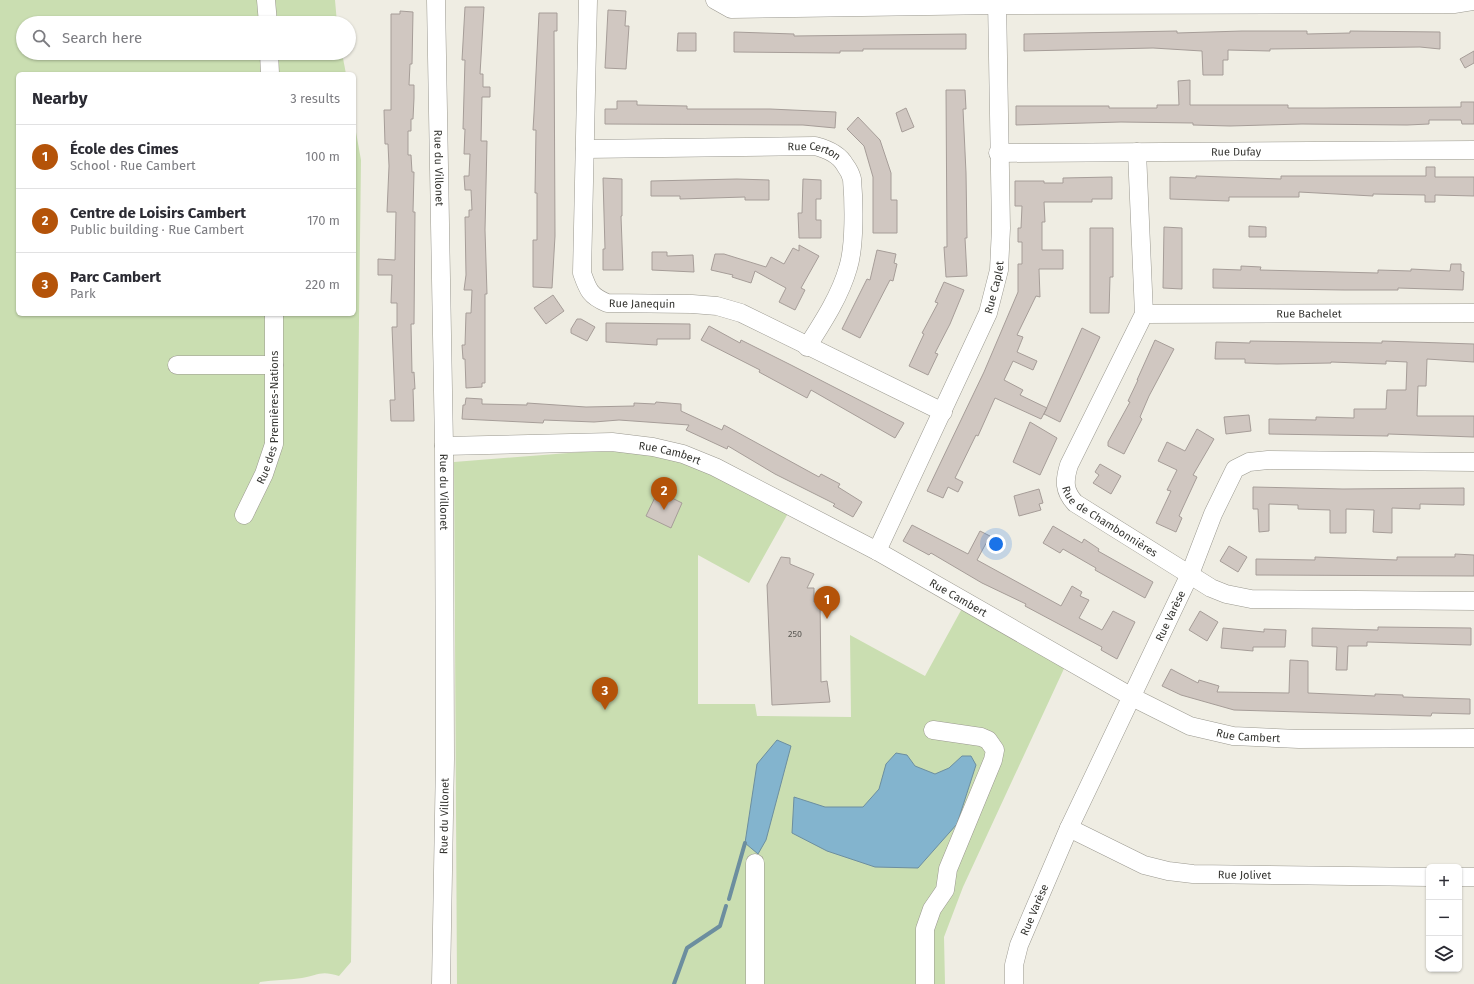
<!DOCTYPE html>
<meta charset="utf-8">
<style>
body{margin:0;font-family:"Fira Sans",sans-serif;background:#f7f7f7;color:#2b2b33}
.controls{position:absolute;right:12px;bottom:12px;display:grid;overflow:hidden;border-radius:6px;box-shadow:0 1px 3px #0004}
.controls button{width:36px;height:36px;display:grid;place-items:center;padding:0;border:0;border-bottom:1px solid #e1e1e2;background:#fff;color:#2b2b33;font:20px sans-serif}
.you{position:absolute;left:996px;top:544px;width:14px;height:14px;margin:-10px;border:3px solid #fff;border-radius:50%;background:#1a73e8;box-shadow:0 0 0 6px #1a73e833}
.badge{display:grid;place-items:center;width:26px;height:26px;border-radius:50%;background:#b45309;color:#fff;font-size:13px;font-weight:700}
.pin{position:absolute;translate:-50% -33px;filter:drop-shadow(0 1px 2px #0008)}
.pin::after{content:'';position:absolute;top:21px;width:14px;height:12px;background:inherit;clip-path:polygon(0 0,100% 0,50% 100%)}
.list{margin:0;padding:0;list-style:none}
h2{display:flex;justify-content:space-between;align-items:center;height:52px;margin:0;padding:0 16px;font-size:17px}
h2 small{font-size:13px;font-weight:400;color:#7c7c81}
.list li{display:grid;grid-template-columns:26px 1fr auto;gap:12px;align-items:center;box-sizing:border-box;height:64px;padding:0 16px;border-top:1px solid #e1e1e2}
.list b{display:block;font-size:15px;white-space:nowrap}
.list p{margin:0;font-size:13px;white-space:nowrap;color:#7c7c81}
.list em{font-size:13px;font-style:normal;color:#7c7c81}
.icon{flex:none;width:22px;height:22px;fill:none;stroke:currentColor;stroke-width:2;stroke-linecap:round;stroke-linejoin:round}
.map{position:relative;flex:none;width:1474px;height:984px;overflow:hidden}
.search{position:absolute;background:#fff;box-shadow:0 1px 3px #0004;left:16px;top:16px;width:340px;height:44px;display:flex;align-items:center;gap:10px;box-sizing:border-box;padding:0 14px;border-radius:22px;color:#7c7c81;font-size:15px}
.panel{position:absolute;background:#fff;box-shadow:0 1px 3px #0004;left:16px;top:72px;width:340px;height:244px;border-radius:6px}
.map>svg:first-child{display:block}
.green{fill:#cadeb1}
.water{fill:#83b4ce;stroke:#6c8e9f}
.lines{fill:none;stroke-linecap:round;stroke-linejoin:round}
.stream{stroke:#6c8e9f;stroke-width:4}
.building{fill:#d0c7c1;stroke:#a69d98}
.minor-casing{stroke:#9a988f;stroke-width:19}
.minor{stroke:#fff;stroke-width:18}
.labels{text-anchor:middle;stroke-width:3;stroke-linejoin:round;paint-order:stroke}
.number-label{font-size:9px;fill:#5c5a55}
.street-label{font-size:11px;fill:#353531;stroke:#fff}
</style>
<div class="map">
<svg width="1474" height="984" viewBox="0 0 1474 984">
<rect width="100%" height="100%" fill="#efede3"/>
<!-- green -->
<path class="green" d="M 0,0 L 335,0 L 337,23 L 23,23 L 23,53 L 342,53 L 346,74 L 18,74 L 18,314 L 354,314 L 354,121 L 361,160 L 351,962 L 339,976 C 321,970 318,975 302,978 C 288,980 274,980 260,982 L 259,984 L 0,984 Z
M 632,448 L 676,454 L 791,508 L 749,583 L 698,555 L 698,704 L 755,704 L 757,716 L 851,717 L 850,635 L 925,676 L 965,603 L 1068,660 L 963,887 L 944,937 L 945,984 L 457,984 L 454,462 Z"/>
<!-- water -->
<path class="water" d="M 777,740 L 791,746 L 766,840 L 758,854 L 745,843 L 757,764 Z
M 896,753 L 907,755 L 915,766 L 935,774 L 949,768 L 962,756 L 971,756 L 976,765 L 957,824 L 918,868 L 875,867 L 827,851 L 792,833 L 794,797 L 825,807 L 863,807 L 879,789 L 886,764 Z"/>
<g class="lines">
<!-- stream -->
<path class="stream" d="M 729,899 L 745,843
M 674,984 L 687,948 L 720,926 L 726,906"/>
</g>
<!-- building -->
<path class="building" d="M 465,7 L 484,7 L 480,74 L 483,74 L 483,87 L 490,87 L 490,97 L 482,97 L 481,141 L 487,141 L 485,230 L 487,294 L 485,294 L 485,383 L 482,383 L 482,387 L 466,388 L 465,359 L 463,359 L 462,345 L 465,345 L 466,313 L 471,313 L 472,290 L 464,290 L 466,275 L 465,217 L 469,217 L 469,210 L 472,210 L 471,190 L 465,190 L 464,176 L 469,176 L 470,154 L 464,154 L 465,129 L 463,129 L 465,60 L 462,60 Z
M 608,10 L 626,11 L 625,26 L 629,26 L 626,69 L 605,68 Z
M 400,11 L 413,12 L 412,64 L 410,64 L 409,85 L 414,85 L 414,98 L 413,119 L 411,119 L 411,131 L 408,131 L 408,155 L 411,155 L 412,172 L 414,172 L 413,212 L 415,212 L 414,324 L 411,324 L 412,373 L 414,372 L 415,389 L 413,389 L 414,421 L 391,421 L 390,400 L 395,400 L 392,327 L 397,327 L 397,303 L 391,303 L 392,275 L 378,275 L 378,259 L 395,260 L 396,212 L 387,212 L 389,166 L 388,144 L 385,144 L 384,110 L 391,110 L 391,14 L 400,14 Z
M 539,13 L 557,13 L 557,31 L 554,31 L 555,236 L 552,288 L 533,287 L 533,240 L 537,240 L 537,193 L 535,193 L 536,130 L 533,130 L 534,113 Z
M 1177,31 L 1177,33 L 1242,31 L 1307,31 L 1307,34 L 1350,33 L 1350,31 L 1440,32 L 1440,49 L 1420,47 L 1270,49 L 1270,51 L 1228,50 L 1228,60 L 1223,60 L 1223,75 L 1203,75 L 1202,51 L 1153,48 L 1024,51 L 1024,34 Z
M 734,32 L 794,34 L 794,36 L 966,34 L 966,49 L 863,49 L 863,51 L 840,51 L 840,53 L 734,52 Z
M 678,33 L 696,33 L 696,51 L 677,51 Z
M 1474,51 L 1474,63 L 1465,68 L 1460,59 Z
M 1190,80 L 1190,105 L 1288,105 L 1288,108 L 1324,108 L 1461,107 L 1461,102 L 1474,102 L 1474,124 L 1462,124 L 1461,120 L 1429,120 L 1429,124 L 1407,125 L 1302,124 L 1230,126 L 1193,125 L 1193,123 L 1121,122 L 1016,125 L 1016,106 L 1109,106 L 1109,108 L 1157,108 L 1157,105 L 1179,105 L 1178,81 Z
M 946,90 L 965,90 L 966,109 L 963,109 L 966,173 L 967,238 L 965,238 L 967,276 L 946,277 L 944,247 L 947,247 Z
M 617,101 L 637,101 L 637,105 L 687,106 L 687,109 L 770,109 L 836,112 L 835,128 L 803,125 L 605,124 L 605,109 L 617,109 Z
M 906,108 L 914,127 L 902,132 L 896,113 Z
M 858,117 L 880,140 L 891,173 L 891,200 L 897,200 L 897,233 L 873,233 L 873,177 L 864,146 L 847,129 Z
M 1426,167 L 1435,167 L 1435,177 L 1474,177 L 1474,196 L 1435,195 L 1435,202 L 1425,202 L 1425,195 L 1373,194 L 1373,196 L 1299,192 L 1299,197 L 1229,197 L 1229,201 L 1170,199 L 1170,177 L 1196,178 L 1196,176 L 1281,179 L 1281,176 L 1426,176 Z
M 1112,177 L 1112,199 L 1092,199 L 1092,202 L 1044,202 L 1045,222 L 1042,222 L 1042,250 L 1063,250 L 1063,269 L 1039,269 L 1040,297 L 1036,296 L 1017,335 L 1023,337 L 1017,352 L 1037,361 L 1033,370 L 1013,361 L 1004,380 L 1023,390 L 1020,395 L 1047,408 L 1041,419 L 995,398 L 978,436 L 976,435 L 955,478 L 963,482 L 958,492 L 948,487 L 943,498 L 927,491 L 984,372 L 1018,292 L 1018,264 L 1022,264 L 1022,242 L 1018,242 L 1018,228 L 1021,228 L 1022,206 L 1015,206 L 1015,181 L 1044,181 L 1044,183 L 1063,183 L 1063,178 Z
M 603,178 L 622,179 L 622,216 L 621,216 L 623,270 L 603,270 L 603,249 L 605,249 Z
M 737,179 L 769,180 L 769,200 L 745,200 L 745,197 L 680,199 L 680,196 L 651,196 L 651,181 Z
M 803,179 L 821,180 L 821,199 L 816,199 L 816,220 L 821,220 L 821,238 L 799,238 L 798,213 L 802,213 Z
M 1249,226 L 1266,227 L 1266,237 L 1249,237 Z
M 1164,227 L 1182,228 L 1182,289 L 1163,288 Z
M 1090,228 L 1113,228 L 1113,277 L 1110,277 L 1109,313 L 1090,313 Z
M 799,245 L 819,256 L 801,288 L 805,290 L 795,310 L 779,302 L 786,288 L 755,271 L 751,283 L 732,277 L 733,275 L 711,270 L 715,254 L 724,254 L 766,267 L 771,257 L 784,264 L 793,248 L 799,251 Z
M 877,250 L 896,254 L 894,263 L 897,264 L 893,281 L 890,280 L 860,338 L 842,329 L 867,279 L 870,280 Z
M 652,252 L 667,252 L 667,256 L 693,255 L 694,272 L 652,270 Z
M 1451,264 L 1461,264 L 1461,271 L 1464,272 L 1463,290 L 1398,288 L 1398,290 L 1344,290 L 1213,288 L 1213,269 L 1241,270 L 1241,266 L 1261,267 L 1260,270 L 1378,273 L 1378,270 L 1411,271 L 1411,269 L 1450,271 Z
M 944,282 L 964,290 L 950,324 L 935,353 L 938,354 L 928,375 L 909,366 L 924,334 L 922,333 L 938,303 L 935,302 Z
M 553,295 L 564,311 L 546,324 L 534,308 Z
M 577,319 L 581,319 L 595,327 L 587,341 L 571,333 L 571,329 Z
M 606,323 L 690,324 L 690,339 L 657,339 L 657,345 L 606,342 Z
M 709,326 L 740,343 L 741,340 L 791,365 L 904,423 L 895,438 L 811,390 L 807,398 L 759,372 L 760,370 L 701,340 Z
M 1082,328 L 1100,337 L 1060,422 L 1044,414 Z
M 1155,340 L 1174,349 L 1149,396 L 1140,417 L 1142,419 L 1124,454 L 1108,446 L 1108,442 L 1130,402 L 1128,401 L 1138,380 L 1137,380 Z
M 1250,341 L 1382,343 L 1382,341 L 1474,344 L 1474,362 L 1427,359 L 1426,386 L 1418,386 L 1417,416 L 1474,416 L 1474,437 L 1388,434 L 1388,436 L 1269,434 L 1269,419 L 1316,420 L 1316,417 L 1354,418 L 1354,409 L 1386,409 L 1387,390 L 1406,390 L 1407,362 L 1386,361 L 1386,364 L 1331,362 L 1331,363 L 1277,364 L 1245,363 L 1245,359 L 1215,359 L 1216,342 L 1250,343 Z
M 466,398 L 482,399 L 482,404 L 527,405 L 527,403 L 586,407 L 634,406 L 634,403 L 655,404 L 656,402 L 681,404 L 681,411 L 722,430 L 724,425 L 819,477 L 821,474 L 840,484 L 838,487 L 862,502 L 853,517 L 833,506 L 835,504 L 775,474 L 728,446 L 727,449 L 686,430 L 689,425 L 619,420 L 594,422 L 544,420 L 543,423 L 462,419 L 463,405 L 465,405 Z
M 1249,415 L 1251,431 L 1226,434 L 1224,417 Z
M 1030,422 L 1057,438 L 1040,475 L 1013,462 Z
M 1197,429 L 1214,439 L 1193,475 L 1197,477 L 1179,516 L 1182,518 L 1176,532 L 1156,523 L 1171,491 L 1167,490 L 1177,470 L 1158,461 L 1167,442 L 1185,451 Z
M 1100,464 L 1121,476 L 1111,494 L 1093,483 L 1099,475 L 1095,472 Z
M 1253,487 L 1343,489 L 1464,488 L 1464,505 L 1420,504 L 1420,509 L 1392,508 L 1392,533 L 1373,532 L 1374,510 L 1346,509 L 1346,533 L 1330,533 L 1330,510 L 1298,509 L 1298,505 L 1269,504 L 1269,531 L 1259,532 L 1258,509 L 1253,509 Z
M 1039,489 L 1043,503 L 1039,504 L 1041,510 L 1019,516 L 1014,496 Z
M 658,491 L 682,503 L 671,528 L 646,516 Z
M 912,525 L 968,554 L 980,531 L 990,536 L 977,560 L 1061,606 L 1072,586 L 1082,592 L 1080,596 L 1089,600 L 1079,618 L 1102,630 L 1113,611 L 1135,622 L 1117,659 L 1101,650 L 1102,647 L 1025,606 L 1026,604 L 982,583 L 931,553 L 929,555 L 903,541 Z
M 1053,526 L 1082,543 L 1084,539 L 1099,549 L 1098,551 L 1153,582 L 1145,598 L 1095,570 L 1096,568 L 1063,549 L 1060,553 L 1043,543 Z
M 1229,546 L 1247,557 L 1238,572 L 1220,561 Z
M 1455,554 L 1474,555 L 1474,576 L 1256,575 L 1256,559 L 1315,560 L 1315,557 L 1397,560 L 1397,557 L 1455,557 Z
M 781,557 L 790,558 L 790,564 L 814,574 L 807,588 L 814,588 L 814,602 L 820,601 L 821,682 L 827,681 L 830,702 L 772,705 L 767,585 Z
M 1200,611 L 1218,622 L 1207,641 L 1189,630 Z
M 1378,627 L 1471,628 L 1471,645 L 1367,642 L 1367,646 L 1348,646 L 1347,670 L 1336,670 L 1337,647 L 1312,646 L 1312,628 L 1378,630 Z
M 1223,628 L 1264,632 L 1264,629 L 1286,630 L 1285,647 L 1253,647 L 1253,651 L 1221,648 Z
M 1290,660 L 1308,661 L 1308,693 L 1375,696 L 1375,694 L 1403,695 L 1403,697 L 1470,699 L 1470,714 L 1432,713 L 1431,716 L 1234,710 L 1181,695 L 1162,686 L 1171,669 L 1198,683 L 1199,680 L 1219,686 L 1217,692 L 1289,693 Z"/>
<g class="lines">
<!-- minor casing -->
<g class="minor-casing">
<g id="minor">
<path d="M 266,0 L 268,23"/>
<path id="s1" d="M 436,0 L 444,446 L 445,759 L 441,984"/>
<path id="s2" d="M 588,0 L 582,273 C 588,290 590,296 607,303 L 692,304 L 717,306 L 741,313 L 943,412"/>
<path d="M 715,0 L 731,9 L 997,5 L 1454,4 L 1474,1"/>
<path d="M 269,53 L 270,74"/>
<path id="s3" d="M 585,149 L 815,146 C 827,149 839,154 845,165 C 848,169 851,175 852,179 C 854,202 855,246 848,268 C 840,296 823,322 807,347"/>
<path id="s4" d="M 1137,152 L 1144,314 L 1069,465 C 1064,481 1064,491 1075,503 L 1211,588 L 1226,594 L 1251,599 L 1474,601"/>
<path id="s5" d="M 998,153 L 1474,150"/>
<path id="s6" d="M 1144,314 L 1474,313"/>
<path d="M 177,365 L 274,365"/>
<path id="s7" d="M 444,446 L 612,442 L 653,447 L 683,454 L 715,467 L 877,551 L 1132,697 L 1190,726 L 1233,736 L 1299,739 L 1474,738"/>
<path id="s8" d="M 244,515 L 264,474 L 274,444 L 274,314"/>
<path id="s9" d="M 877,551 L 988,313 L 999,270 L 1001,228 L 997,0"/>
<path id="s10" d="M 1069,828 L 1144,865 L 1168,871 L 1193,874 L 1429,877"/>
<path d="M 1459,877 L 1474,877"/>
<path d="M 755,984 L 755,863"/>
<path d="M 925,984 L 925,929 L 932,909 L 945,890 L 948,869 L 993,760 L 995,750 L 988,740 L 981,737 L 933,730"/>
<path id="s11" d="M 1014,984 L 1014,965 L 1019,945 L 1069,828 L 1190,574 L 1213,514 L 1235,469 L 1249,462 L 1268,460 L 1474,462"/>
</g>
</g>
<!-- minor -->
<use href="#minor" class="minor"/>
</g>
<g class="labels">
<!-- number labels -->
<g class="number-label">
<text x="795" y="637">250</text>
</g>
<!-- street labels -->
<g class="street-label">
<text dy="4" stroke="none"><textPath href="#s5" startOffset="238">Rue Dufay</textPath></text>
<text dy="4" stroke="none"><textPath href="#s3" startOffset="230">Rue Certon</textPath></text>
<text dy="4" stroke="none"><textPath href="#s1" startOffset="168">Rue du Villonet</textPath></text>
<text dy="4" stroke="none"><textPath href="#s9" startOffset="289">Rue Caplet</textPath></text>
<text dy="4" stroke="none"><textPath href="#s2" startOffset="349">Rue Janequin</textPath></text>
<text dy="4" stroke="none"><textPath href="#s6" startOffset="165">Rue Bachelet</textPath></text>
<text dy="4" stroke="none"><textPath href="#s8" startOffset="103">Rue des Premières-Nations</textPath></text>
<text dy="4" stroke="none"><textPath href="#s7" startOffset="227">Rue Cambert</textPath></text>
<text dy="4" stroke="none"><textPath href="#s1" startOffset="492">Rue du Villonet</textPath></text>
<text dy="4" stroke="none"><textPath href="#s4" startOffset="410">Rue de Chambonnières</textPath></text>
<text dy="4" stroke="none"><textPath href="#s7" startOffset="551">Rue Cambert</textPath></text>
<text dy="4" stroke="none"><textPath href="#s11" startOffset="402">Rue Varèse</textPath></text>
<text dy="4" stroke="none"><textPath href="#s7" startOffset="875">Rue Cambert</textPath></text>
<text transform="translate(444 816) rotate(-89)" y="4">Rue du Villonet</text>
<text dy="4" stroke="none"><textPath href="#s10" startOffset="185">Rue Jolivet</textPath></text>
<text dy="4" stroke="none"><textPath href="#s11" startOffset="78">Rue Varèse</textPath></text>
</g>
</g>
</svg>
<div class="controls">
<button>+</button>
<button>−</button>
<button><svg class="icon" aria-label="layers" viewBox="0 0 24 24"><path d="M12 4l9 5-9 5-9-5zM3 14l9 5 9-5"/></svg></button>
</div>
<div class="you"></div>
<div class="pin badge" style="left:827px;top:619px">1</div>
<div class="pin badge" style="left:664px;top:510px">2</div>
<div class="pin badge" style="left:605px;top:710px">3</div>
<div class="search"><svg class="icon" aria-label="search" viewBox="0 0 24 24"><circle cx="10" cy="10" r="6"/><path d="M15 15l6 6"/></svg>Search here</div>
<section class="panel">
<h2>Nearby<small>3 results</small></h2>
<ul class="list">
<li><span class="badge">1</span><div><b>École des Cimes</b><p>School · Rue Cambert</p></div><em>100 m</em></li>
<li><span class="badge">2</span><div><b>Centre de Loisirs Cambert</b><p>Public building · Rue Cambert</p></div><em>170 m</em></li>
<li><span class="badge">3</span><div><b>Parc Cambert</b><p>Park</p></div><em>220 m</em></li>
</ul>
</section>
</div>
